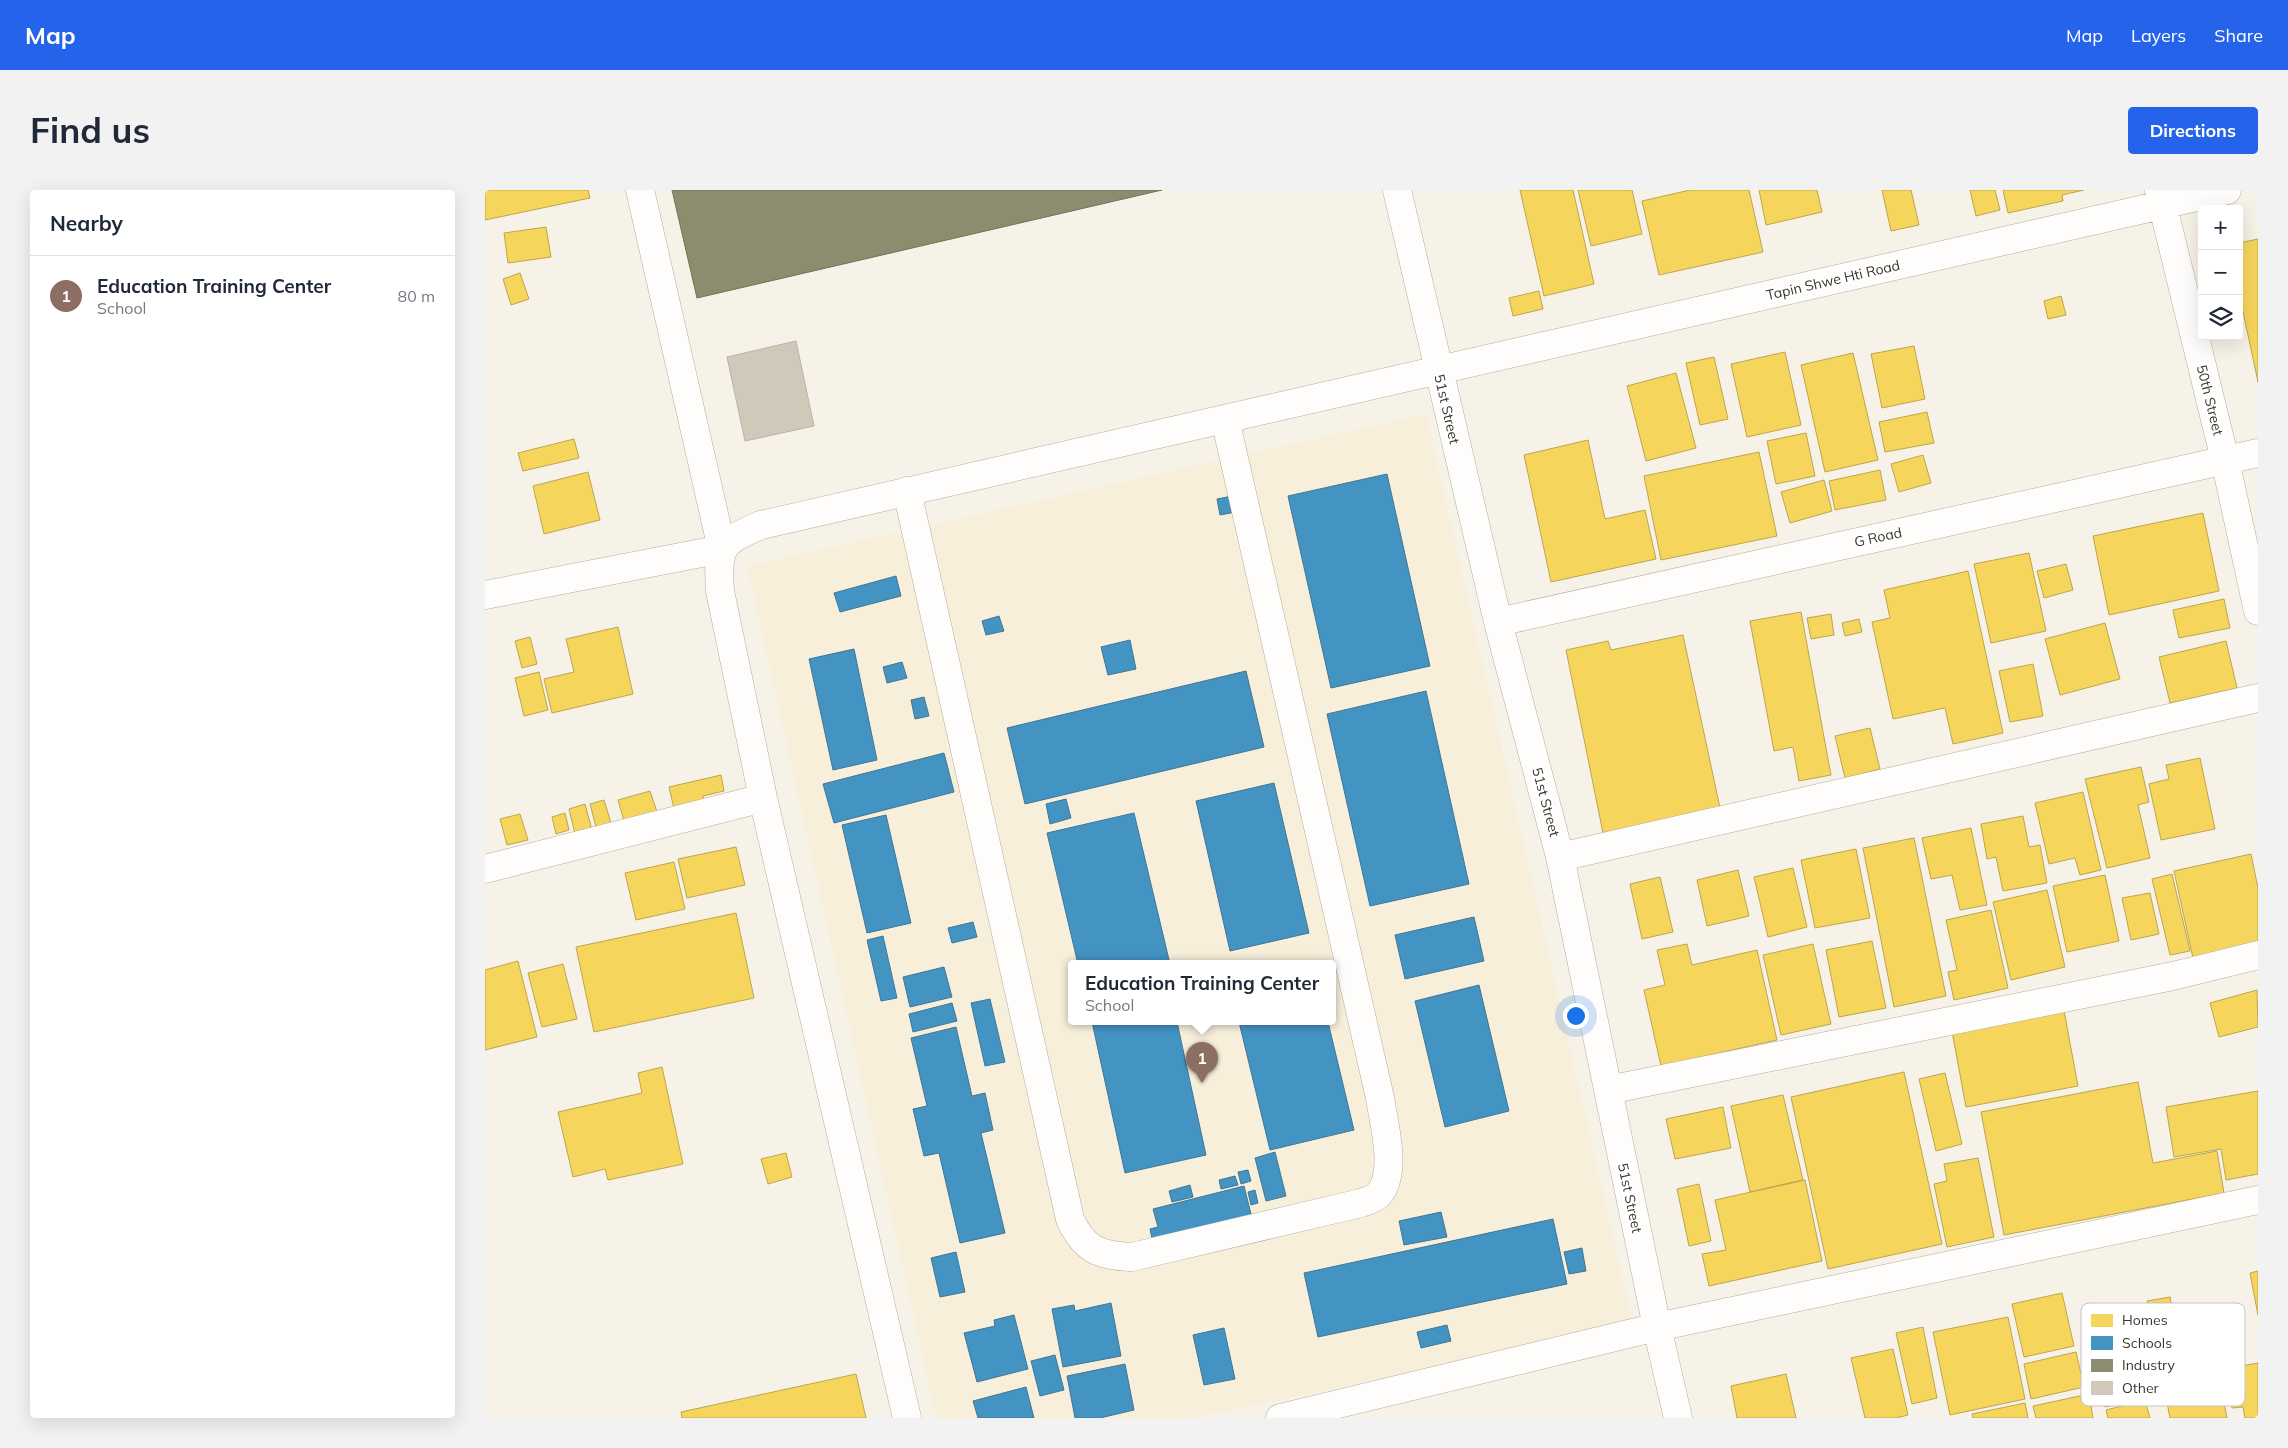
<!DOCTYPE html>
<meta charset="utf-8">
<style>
body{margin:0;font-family:Mulish,sans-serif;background:#f2f2f3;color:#1f2937}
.controls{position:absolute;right:15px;top:15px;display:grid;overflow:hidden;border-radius:5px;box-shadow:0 5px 20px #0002}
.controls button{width:45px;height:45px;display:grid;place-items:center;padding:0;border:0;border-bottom:1px solid #e0e1e3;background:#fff;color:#1f2937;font:25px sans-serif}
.you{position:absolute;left:1090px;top:825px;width:18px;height:18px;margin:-12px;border:4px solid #fff;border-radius:50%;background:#1a73e8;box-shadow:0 0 0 8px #1a73e833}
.badge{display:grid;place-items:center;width:32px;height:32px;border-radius:50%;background:#2563eb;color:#fff;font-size:16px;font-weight:700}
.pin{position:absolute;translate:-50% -41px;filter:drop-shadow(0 1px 2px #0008)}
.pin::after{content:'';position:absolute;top:26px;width:18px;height:15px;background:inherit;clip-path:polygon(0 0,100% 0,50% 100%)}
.popup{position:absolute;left:583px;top:770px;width:268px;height:65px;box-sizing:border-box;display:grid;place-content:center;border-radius:5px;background:#fff;filter:drop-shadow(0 1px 4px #0005);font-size:16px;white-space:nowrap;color:#747a83}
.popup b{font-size:19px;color:#1f2937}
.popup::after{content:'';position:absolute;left:50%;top:100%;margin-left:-10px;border:10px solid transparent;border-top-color:#fff}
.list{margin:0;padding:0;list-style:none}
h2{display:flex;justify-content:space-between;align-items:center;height:65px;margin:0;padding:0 20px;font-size:21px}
h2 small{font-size:16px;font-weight:400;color:#747a83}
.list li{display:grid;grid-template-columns:32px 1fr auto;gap:15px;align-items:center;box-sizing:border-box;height:80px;padding:0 20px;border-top:1px solid #e0e1e3}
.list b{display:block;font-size:19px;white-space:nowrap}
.list p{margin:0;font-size:16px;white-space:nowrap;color:#747a83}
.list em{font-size:16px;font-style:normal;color:#747a83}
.icon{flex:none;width:28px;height:28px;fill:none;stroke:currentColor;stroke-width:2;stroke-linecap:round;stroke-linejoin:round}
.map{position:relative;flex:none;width:1773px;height:1228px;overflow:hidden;border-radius:5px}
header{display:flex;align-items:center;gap:30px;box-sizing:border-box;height:70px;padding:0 25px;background:#2563eb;color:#fff}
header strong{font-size:24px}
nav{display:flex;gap:28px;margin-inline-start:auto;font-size:18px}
.intro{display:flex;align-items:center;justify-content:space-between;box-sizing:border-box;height:120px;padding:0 30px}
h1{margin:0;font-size:35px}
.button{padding:12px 22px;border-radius:5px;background:#2563eb;color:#fff;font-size:18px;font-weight:700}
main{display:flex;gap:30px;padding:0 30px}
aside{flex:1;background:#fff;border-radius:5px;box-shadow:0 5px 20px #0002}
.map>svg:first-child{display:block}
.built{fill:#f7efda;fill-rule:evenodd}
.homes{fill:#f6d55c;stroke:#bda54e}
.schools{fill:#4393c3;stroke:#407796}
.industry{fill:#8c8c6e;stroke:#73725a}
.building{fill:#d0c9b9;stroke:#b7b3ab}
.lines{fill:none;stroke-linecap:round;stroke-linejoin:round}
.minor-casing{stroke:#b1ada5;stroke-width:29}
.minor{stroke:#fefdfb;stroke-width:28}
.labels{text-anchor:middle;stroke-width:5;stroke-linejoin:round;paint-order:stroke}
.street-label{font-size:14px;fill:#39362d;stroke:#fff}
.key{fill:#fff;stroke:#c4c3c0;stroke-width:1}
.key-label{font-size:14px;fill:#39362d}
</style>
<header>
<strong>Map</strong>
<nav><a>Map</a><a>Layers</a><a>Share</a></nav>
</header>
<div class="intro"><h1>Find us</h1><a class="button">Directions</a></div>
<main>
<aside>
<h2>Nearby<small></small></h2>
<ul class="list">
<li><span class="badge" style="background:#8d6e63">1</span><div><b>Education Training Center</b><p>School</p></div><em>80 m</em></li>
</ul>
</aside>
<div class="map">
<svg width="1773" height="1228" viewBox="0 0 1773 1228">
<rect width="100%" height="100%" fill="#f7f2e7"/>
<!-- built -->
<path class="built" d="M 941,224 L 1148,1135 L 709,1228 L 451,1228 L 262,376 ZM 587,774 L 847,774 L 847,832 L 587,832 Z"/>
<!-- homes -->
<path class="homes" d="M 0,0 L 103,0 L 105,8 L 0,30 Z
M 1035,0 L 1088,0 L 1109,94 L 1059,106 Z
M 1093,0 L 1147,0 L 1157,44 L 1106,56 Z
M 1205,0 L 1264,0 L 1278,62 L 1174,85 L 1157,11 Z
M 1274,0 L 1332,0 L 1337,22 L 1281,35 Z
M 1397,0 L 1426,0 L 1434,35 L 1406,41 Z
M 1485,0 L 1510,0 L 1515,20 L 1491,26 Z
M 1518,0 L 1599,0 L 1577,5 L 1578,11 L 1523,23 Z
M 61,37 L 66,67 L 23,73 L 19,43 Z
M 1773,49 L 1773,192 L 1754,103 L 1754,53 Z
M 35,83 L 44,109 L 26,115 L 18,89 Z
M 1054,101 L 1058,119 L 1028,126 L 1024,108 Z
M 1576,106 L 1581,125 L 1563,129 L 1559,111 Z
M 1429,156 L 1440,209 L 1397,218 L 1386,164 Z
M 1300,162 L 1316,235 L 1262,247 L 1246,174 Z
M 1368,163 L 1393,270 L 1340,282 L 1316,175 Z
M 1229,167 L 1243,229 L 1215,235 L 1201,173 Z
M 1191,183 L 1211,258 L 1161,271 L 1142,196 Z
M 1442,222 L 1449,253 L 1400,262 L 1394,232 Z
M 1321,243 L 1330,286 L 1291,294 L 1282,251 Z
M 89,249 L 94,268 L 38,281 L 33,263 Z
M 1103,250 L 1120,329 L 1160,320 L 1171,369 L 1066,392 L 1039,265 Z
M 1274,262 L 1292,346 L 1176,370 L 1159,286 Z
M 1438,265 L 1446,293 L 1414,302 L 1406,274 Z
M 1395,280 L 1401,310 L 1350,320 L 1344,291 Z
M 103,282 L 115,330 L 59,344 L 48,296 Z
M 1339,290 L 1347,321 L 1305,333 L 1296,302 Z
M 1718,323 L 1734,401 L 1624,425 L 1608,346 Z
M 1544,363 L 1561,441 L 1506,453 L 1489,374 Z
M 1581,374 L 1588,400 L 1559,408 L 1552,381 Z
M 1483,381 L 1518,543 L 1468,554 L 1460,518 L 1408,529 L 1387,432 L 1405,428 L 1399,400 Z
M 1739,409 L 1745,438 L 1694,448 L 1688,420 Z
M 1316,422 L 1346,585 L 1314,591 L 1308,557 L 1289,561 L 1265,431 Z
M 1346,424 L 1349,445 L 1326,449 L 1322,428 Z
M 1374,429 L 1377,442 L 1360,446 L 1357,433 Z
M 1620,433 L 1635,489 L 1575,505 L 1560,449 Z
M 133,437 L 148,504 L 67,523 L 59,489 L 89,482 L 81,449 Z
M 1198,445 L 1235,618 L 1118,643 L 1081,460 L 1123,451 L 1126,460 Z
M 45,447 L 52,474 L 37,478 L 30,451 Z
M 1741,451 L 1752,498 L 1685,513 L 1674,467 Z
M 1548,474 L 1558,526 L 1525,532 L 1514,481 Z
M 54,482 L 63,520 L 39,526 L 30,488 Z
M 1385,538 L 1395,579 L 1360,588 L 1350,546 Z
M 1715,568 L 1730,639 L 1676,650 L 1664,594 L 1684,589 L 1681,575 Z
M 1656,577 L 1664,612 L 1653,615 L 1665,668 L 1622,678 L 1600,589 Z
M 236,585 L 239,601 L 218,606 L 221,616 L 190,623 L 184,597 Z
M 165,601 L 172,622 L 139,631 L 133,610 Z
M 1598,602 L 1616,680 L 1595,685 L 1590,668 L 1564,674 L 1550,613 Z
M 119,610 L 126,633 L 111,637 L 105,614 Z
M 100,614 L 107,640 L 90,644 L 84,619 Z
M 80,623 L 84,640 L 71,644 L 67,627 Z
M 35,624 L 43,650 L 22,655 L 15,629 Z
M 1538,626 L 1544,657 L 1555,655 L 1562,693 L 1518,701 L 1511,667 L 1502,669 L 1496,634 Z
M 1486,638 L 1502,715 L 1475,720 L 1467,685 L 1446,689 L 1437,648 Z
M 1429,648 L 1461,806 L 1409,817 L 1378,658 Z
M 251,657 L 260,695 L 202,708 L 193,669 Z
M 1371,659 L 1385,728 L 1330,738 L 1316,670 Z
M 1766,664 L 1773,698 L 1773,754 L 1708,768 L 1689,681 Z
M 189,672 L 200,719 L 151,730 L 140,683 Z
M 1308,678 L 1322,737 L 1283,747 L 1269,687 Z
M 1253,680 L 1264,726 L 1222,736 L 1212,690 Z
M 1687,684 L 1705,761 L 1685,765 L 1667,689 Z
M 1620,685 L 1634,751 L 1582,762 L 1568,696 Z
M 1175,687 L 1188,742 L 1157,749 L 1145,694 Z
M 1562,700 L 1580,777 L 1526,790 L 1508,712 Z
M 1665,703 L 1674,744 L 1646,750 L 1637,708 Z
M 1506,720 L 1523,798 L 1469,810 L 1463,782 L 1472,780 L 1461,730 Z
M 251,723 L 269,808 L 109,842 L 91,757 Z
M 1387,751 L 1401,818 L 1354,827 L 1341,760 Z
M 1202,754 L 1207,775 L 1272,760 L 1292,850 L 1176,876 L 1159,800 L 1180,795 L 1172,760 Z
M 1328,754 L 1346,834 L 1296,845 L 1278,765 Z
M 33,771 L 52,847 L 0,860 L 0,780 Z
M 78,774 L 92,829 L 57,837 L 43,783 Z
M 1772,800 L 1773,837 L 1734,847 L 1725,813 Z
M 1578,815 L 1593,896 L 1481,917 L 1466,836 Z
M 177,877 L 198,974 L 123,990 L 120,979 L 88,987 L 73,922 L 157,903 L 153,883 Z
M 1419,882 L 1457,1054 L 1343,1079 L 1306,907 Z
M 1460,883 L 1477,954 L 1451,961 L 1434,889 Z
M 1653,892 L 1668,973 L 1732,961 L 1739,1003 L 1519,1045 L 1496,922 Z
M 1773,901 L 1773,984 L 1741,990 L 1736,959 L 1689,967 L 1681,917 Z
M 1298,905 L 1318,990 L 1265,1002 L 1246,916 Z
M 1238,917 L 1246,958 L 1190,969 L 1181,929 Z
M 301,963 L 307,987 L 283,994 L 276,969 Z
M 1493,968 L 1509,1047 L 1462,1057 L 1449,994 L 1462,991 L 1459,974 Z
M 1320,990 L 1337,1071 L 1224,1096 L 1217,1064 L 1241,1060 L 1230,1010 Z
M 1214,994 L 1226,1051 L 1204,1056 L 1192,999 Z
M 1773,1081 L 1773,1125 L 1765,1083 Z
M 1577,1103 L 1589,1156 L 1539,1167 L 1527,1114 Z
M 1685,1107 L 1690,1133 L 1722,1127 L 1742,1228 L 1685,1228 L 1662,1111 Z
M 1523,1127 L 1540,1209 L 1465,1225 L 1448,1142 Z
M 1438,1137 L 1452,1208 L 1427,1214 L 1411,1143 Z
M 1649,1140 L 1659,1186 L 1605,1198 L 1596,1158 L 1604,1156 L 1603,1150 Z
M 1408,1159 L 1423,1225 L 1411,1228 L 1380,1228 L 1366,1168 Z
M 1591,1162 L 1599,1197 L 1546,1209 L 1539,1174 Z
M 1773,1173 L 1773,1228 L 1760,1228 L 1758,1217 L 1747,1218 L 1740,1179 Z
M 371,1184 L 381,1228 L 197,1228 L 196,1222 Z
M 1301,1184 L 1311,1228 L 1252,1228 L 1246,1196 Z
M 1658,1189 L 1662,1208 L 1620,1217 L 1616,1198 Z
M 1604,1204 L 1608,1228 L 1551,1228 L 1548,1216 Z
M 1660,1210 L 1665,1228 L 1623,1228 L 1621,1220 Z
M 1540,1213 L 1543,1228 L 1488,1228 L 1487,1224 Z"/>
<!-- schools -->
<path class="schools" d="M 902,284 L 945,476 L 846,498 L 803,306 Z
M 747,306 L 751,322 L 735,325 L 732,309 Z
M 411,386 L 416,406 L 355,422 L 349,403 Z
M 514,426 L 519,441 L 501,445 L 497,431 Z
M 645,450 L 651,479 L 623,485 L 616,457 Z
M 369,459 L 392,570 L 348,580 L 324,469 Z
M 417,472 L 422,488 L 402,493 L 398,477 Z
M 761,481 L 779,557 L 540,614 L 522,538 Z
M 941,501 L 984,694 L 885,716 L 842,524 Z
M 439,507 L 444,526 L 430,529 L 426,510 Z
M 459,563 L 469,602 L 349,633 L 338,594 Z
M 789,593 L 824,743 L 745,761 L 711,611 Z
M 581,609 L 586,628 L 565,634 L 561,614 Z
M 649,623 L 685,774 L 593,774 L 562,643 Z
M 401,625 L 426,733 L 382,743 L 357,635 Z
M 989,727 L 999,771 L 920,789 L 910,745 Z
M 488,732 L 492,747 L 467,753 L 463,738 Z
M 398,746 L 412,808 L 396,811 L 382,750 Z
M 459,777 L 467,807 L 425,817 L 418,787 Z
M 994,795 L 1024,921 L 960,937 L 930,811 Z
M 505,809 L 520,872 L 500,876 L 486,813 Z
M 467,813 L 472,831 L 428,842 L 424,824 Z
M 607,832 L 692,832 L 721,965 L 640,983 Z
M 754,832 L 843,832 L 869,940 L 785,960 Z
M 471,837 L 487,906 L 500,903 L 508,940 L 496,943 L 520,1043 L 475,1053 L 454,963 L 439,966 L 428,919 L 442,916 L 426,848 Z
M 790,962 L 801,1006 L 781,1011 L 770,968 Z
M 763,980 L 766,991 L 756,994 L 753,982 Z
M 750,986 L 753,995 L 736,999 L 734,990 Z
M 705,995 L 708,1007 L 687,1012 L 684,1001 Z
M 759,996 L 767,1028 L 668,1053 L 665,1039 L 673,1037 L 668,1019 Z
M 770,1000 L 773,1013 L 766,1015 L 763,1002 Z
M 956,1022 L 962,1047 L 919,1055 L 914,1031 Z
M 1068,1029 L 1082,1094 L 833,1147 L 819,1083 Z
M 1097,1058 L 1101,1081 L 1084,1084 L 1079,1062 Z
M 471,1062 L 480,1102 L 455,1107 L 446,1068 Z
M 626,1113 L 636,1166 L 578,1177 L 567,1119 L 589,1115 L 590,1121 Z
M 529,1125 L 543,1179 L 492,1192 L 479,1143 L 510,1136 L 509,1130 Z
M 962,1135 L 966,1151 L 936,1158 L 932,1142 Z
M 739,1138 L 750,1189 L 719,1195 L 708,1145 Z
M 570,1165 L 579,1200 L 555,1206 L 546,1171 Z
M 640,1174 L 649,1220 L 615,1228 L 590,1228 L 582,1186 Z
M 541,1197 L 549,1228 L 493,1228 L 488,1211 Z"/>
<!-- industry -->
<path class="industry" d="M 187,0 L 677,0 L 212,108 Z"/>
<!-- building -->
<path class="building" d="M 311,151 L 329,236 L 260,251 L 242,167 Z"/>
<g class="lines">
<!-- minor casing -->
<g class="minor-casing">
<path id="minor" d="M 912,0 L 1013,432 L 1075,667 L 1172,1137 L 1193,1228
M 1674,0 L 1740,270 L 1773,421
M 422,301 L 585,1029 C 599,1060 615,1066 647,1067 L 876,1013 C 881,1011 889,1009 893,1005 C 913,985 899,934 895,908 L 740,229
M 0,405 L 237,359 L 155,0
M 1013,432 L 1773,263
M 1075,667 L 1773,508
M 0,679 L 278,608
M 1123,900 L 1688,786 L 1773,765
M 422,1228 L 278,608 L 235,401 C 232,356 236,352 276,335 L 1742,0
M 795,1228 L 1172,1137 L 1773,1010"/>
</g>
<!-- minor -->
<use href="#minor" class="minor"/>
</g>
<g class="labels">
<!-- street labels -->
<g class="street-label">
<text transform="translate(1348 90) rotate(-13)" y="5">Tapin Shwe Hti Road</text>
<text transform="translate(1725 210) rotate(76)" y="5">50th Street</text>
<text transform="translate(962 219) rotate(77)" y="5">51st Street</text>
<text transform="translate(1393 347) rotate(-12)" y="5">G Road</text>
<text transform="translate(1061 612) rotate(75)" y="5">51st Street</text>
<text transform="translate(1145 1008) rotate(78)" y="5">51st Street</text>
</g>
</g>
<!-- legend -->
<rect x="1596" y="1113" width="164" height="103" rx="8" class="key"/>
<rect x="1606" y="1124" width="22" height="13" fill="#f6d55c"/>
<rect x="1606" y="1146" width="22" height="14" fill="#4393c3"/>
<rect x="1606" y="1169" width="22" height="13" fill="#8c8c6e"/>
<rect x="1606" y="1191" width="22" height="14" fill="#d0c9b9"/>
<g class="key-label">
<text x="1637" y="1135">Homes</text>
<text x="1637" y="1158">Schools</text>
<text x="1637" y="1180">Industry</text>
<text x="1637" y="1203">Other</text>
</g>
</svg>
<div class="controls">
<button>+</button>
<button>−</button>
<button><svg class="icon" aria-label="layers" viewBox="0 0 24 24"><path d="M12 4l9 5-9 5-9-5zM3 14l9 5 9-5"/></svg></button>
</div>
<div class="you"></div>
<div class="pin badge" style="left:717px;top:893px;background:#8d6e63">1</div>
<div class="popup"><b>Education Training Center</b>School</div>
</div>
</main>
